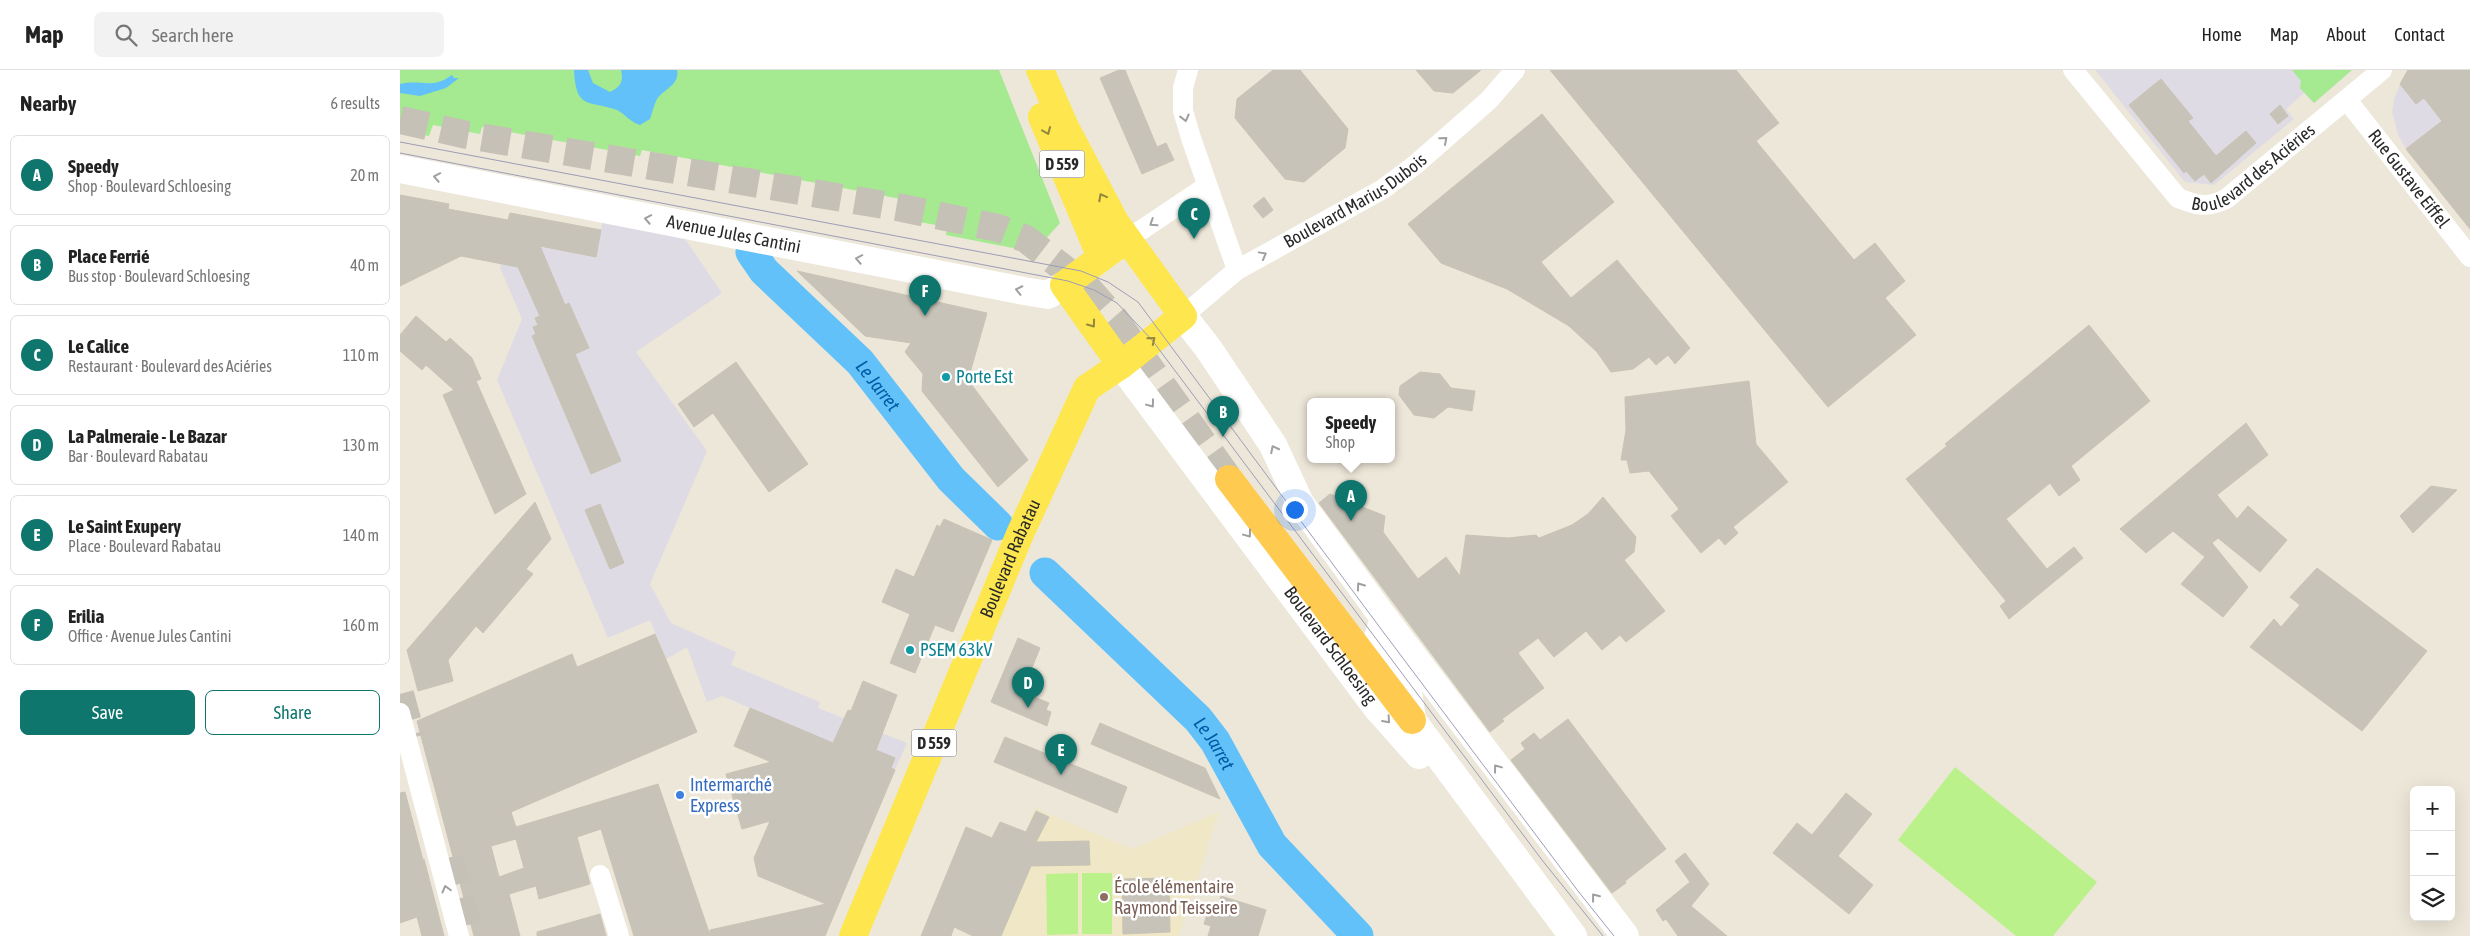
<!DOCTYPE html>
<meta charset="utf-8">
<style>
body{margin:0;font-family:"Asap Condensed",sans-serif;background:#f2f2f2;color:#222}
.controls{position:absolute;right:15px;bottom:15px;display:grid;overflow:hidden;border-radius:8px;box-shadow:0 5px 20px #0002}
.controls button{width:45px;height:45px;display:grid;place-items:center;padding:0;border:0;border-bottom:1px solid #e0e0e0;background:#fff;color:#222;font:25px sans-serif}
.you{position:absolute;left:894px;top:439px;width:18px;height:18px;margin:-12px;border:4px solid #fff;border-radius:50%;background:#1a73e8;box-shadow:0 0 0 8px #1a73e833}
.badge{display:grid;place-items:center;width:32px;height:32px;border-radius:50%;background:#0f766e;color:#fff;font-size:16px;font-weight:700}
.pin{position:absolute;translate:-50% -41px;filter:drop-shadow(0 1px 2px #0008)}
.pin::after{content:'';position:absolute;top:26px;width:18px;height:15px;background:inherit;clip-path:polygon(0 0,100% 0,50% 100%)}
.popup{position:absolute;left:907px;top:328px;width:88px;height:65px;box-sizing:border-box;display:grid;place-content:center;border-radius:8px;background:#fff;filter:drop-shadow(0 1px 4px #0005);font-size:16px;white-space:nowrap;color:#767676}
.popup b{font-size:19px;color:#222}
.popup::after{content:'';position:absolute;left:50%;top:100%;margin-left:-10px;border:10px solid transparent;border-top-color:#fff}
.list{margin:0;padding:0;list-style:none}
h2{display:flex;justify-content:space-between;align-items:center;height:65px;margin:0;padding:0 20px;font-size:21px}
h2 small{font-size:16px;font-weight:400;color:#767676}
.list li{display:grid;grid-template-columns:32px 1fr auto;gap:15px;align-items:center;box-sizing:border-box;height:80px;margin:0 10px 10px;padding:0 10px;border:1px solid #e0e0e0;border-radius:8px}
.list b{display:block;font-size:19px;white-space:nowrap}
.list p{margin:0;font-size:16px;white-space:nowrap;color:#767676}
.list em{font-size:16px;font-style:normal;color:#767676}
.actions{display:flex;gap:10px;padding:15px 20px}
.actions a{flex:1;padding:11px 0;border:1px solid #0f766e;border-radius:8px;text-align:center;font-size:18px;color:#0f766e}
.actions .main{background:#0f766e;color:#fff}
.icon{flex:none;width:28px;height:28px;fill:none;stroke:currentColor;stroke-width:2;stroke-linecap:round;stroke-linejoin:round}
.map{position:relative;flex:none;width:2070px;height:866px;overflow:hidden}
header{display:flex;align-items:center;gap:30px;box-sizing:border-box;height:70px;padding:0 25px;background:#fff;border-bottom:1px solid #e0e0e0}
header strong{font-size:24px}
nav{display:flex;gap:28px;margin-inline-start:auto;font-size:18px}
.search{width:350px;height:45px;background:#f2f2f2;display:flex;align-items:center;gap:12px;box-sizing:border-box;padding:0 18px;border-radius:8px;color:#767676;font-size:19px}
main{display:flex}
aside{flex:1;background:#fff}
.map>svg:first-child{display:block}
.industrial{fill:#dfdbe4}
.education{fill:#f0e7c7}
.green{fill:#a5e990}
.pitch{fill:#bbf18b}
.water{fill:#62c1f9}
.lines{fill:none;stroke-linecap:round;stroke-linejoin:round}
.river{stroke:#62c1f9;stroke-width:31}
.building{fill:#c8c3b9;stroke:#c8c3b3;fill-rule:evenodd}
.trunk-tunnel{stroke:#c6c1b6;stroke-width:28;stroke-dasharray:28 14;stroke-linecap:butt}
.minor{stroke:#fff;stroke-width:20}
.secondary{stroke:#fff;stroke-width:28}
.primary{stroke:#fde64e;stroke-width:28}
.trunk{stroke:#feca50;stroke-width:28}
.tram{stroke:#9c9db6;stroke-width:1}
.oneway{stroke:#9f9f9f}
.oneway2{stroke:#93883c}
.culture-dot{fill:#0f9aa8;stroke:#fff;stroke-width:2}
.shop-dot{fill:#3f7fe0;stroke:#fff;stroke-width:2}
.education-dot{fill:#8d6e63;stroke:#fff;stroke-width:2}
.labels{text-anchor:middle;stroke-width:5;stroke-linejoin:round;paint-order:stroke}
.shield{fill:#fff;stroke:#696969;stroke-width:1}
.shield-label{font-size:16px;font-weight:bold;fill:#292929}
.street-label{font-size:18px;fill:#292929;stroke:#fff}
.culture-label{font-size:18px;fill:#0d838f;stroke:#fff;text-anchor:start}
.shop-label{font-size:18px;fill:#366cbe;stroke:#fff;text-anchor:start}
.education-label{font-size:18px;fill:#785e54;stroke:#fff;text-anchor:start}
.water-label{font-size:19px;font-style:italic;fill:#015ca5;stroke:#fff}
</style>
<header>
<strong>Map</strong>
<div class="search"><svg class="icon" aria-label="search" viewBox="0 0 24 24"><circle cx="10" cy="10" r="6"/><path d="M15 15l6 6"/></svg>Search here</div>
<nav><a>Home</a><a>Map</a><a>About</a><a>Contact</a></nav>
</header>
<main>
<aside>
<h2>Nearby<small>6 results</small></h2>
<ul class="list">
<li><span class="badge">A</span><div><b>Speedy</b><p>Shop · Boulevard Schloesing</p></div><em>20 m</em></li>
<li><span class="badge">B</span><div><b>Place Ferrié</b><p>Bus stop · Boulevard Schloesing</p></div><em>40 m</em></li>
<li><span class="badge">C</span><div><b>Le Calice</b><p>Restaurant · Boulevard des Aciéries</p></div><em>110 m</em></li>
<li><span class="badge">D</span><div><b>La Palmeraie - Le Bazar</b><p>Bar · Boulevard Rabatau</p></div><em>130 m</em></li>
<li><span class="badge">E</span><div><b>Le Saint Exupery</b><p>Place · Boulevard Rabatau</p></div><em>140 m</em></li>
<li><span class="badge">F</span><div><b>Erilia</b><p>Office · Avenue Jules Cantini</p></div><em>160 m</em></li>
</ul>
<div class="actions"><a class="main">Save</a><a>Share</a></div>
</aside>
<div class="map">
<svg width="2070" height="866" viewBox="0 0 2070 866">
<rect width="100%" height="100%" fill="#ede7d9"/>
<!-- industrial -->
<path class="industrial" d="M 1695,0 L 1952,0 L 1914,33 L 1904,23 L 1886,39 L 1894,49 L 1814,115 L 1785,112 Z
M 2009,0 L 2070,0 L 2070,159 L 2006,79 L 1998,65 L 1992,42 L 1994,30 L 2000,14 Z
M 110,143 L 191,159 L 201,160 L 203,151 L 283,166 L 322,223 L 236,282 L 307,381 L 250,514 L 271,553 L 336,582 L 331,595 L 420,632 L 418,638 L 507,673 L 495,700 L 322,626 L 307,632 L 287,577 L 266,589 L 250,550 L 208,568 L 97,310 L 122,249 L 100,198 Z"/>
<!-- education -->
<path class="education" d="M 635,738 L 732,779 L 819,742 L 779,866 L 601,866 L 635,788 L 637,752 L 630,749 Z"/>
<!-- green -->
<path class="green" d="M 0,0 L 599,0 L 660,153 L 634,182 L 546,165 L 547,157 L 497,148 L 501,129 L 242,80 L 240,86 L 82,57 L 80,64 L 33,55 L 29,66 L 0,61 Z
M 1892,0 L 1952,0 L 1914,33 L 1900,18 L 1901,11 Z"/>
<!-- pitch -->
<path class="pitch" d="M 1555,697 L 1697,812 L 1653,866 L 1616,866 L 1498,770 Z
M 678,803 L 678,864 L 647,865 L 646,804 Z
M 682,803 L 712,803 L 712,864 L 682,864 Z"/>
<!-- water -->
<path class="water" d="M 174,0 L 188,0 L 193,13 L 210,22 C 220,17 224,12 221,0 L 277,0 C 280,15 264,19 257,29 C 254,35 252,43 250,49 L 240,55 C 230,52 225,44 217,40 C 188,30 176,40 174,0 Z
M 52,5 L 54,8 L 59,8 L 46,18 L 20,26 L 0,23 L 0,14 C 22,9 31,20 52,5 Z"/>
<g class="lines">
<!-- river -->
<g class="river">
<path id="s1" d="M 351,182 L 364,201 L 460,292 L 551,409 L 598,455"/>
<path id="s2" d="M 645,503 L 798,649 L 815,671 L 872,775 L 958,866"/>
</g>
</g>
<!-- building -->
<path class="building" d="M 719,0 L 725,0 L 757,77 L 766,73 L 774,90 L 742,104 L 700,8 Z
M 873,0 L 900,0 L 948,59 L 945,78 L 904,112 L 885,109 L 835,48 L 837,29 Z
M 1016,0 L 1081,0 L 1053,23 L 1034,21 Z
M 1150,0 L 1336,0 L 1379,53 L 1356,71 L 1454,190 L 1475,173 L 1505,211 L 1485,228 L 1516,265 L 1428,337 Z
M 2008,0 L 2070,0 L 2070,159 L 2006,79 L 2042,51 L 2024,28 L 2016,34 L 2000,14 Z
M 1761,9 L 1793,48 L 1788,51 L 1816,86 L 1846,61 L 1856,73 L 1811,113 L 1804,104 L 1795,111 L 1786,101 L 1784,103 L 1729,35 Z
M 1880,35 L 1888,46 L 1878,54 L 1870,44 Z
M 1142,44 L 1214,132 L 1141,192 L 1171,228 L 1217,190 L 1290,278 L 1275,294 L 1268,285 L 1256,295 L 1249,287 L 1233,299 L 1211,302 L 1197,282 L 1169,256 L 1107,219 L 1041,193 L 1008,154 Z
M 0,125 L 49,134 L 48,139 L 108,150 L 110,143 L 201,160 L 196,187 L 140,176 L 165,235 L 169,233 L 189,278 L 175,284 L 221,391 L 191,404 L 132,266 L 136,264 L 133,257 L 138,255 L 135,248 L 140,246 L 118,197 L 61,186 L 0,216 Z
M 864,127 L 873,140 L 863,148 L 853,136 Z
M 397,201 L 587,243 L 568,310 L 628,390 L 598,417 L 522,321 L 523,304 L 505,282 L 511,273 L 465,266 Z
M 16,246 L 46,272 L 50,268 L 72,288 L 81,309 L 76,311 L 126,424 L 95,444 L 43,325 L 54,320 L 26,295 L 22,300 L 0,281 L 0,265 Z
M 1689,255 L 1750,331 L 1671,396 L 1680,410 L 1659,426 L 1650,413 L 1606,449 L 1647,499 L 1674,477 L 1683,488 L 1609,549 L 1600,536 L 1606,531 L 1506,409 L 1547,376 L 1545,374 Z
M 336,292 L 408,394 L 369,422 L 313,343 L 294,357 L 278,334 Z
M 1020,302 L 1040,304 L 1051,318 L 1075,321 L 1072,341 L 1048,337 L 1034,348 L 1014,345 L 999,325 L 1000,316 Z
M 1349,311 L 1356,374 L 1388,412 L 1333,457 L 1338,463 L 1325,475 L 1319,468 L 1301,483 L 1271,446 L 1279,439 L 1249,401 L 1230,403 L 1227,390 L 1221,390 L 1226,360 L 1225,327 Z
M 1846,353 L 1868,385 L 1817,425 L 1837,449 L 1848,436 L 1887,470 L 1860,502 L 1818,468 L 1812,473 L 1848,517 L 1823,547 L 1781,514 L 1805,487 L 1773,461 L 1746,483 L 1720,459 Z
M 2031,416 L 2057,420 L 2013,463 L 2000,446 Z
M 930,424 L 985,446 L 983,462 L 1018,509 L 1046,487 L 1060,506 L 1066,465 L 1108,468 L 1136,465 L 1139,468 L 1172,455 L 1188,444 L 1203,427 L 1236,467 L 1234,482 L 1224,490 L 1265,541 L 1226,572 L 1220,565 L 1202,580 L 1186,561 L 1154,587 L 1138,568 L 1118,583 L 1144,618 L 1102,649 L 1104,651 L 1090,662 L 919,433 Z
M 135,432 L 151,469 L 126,499 L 133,504 L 83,563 L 76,556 L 48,590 L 53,611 L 18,621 L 7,580 Z
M 200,434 L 224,493 L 210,499 L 185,440 Z
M 544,449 L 592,470 L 553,562 L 535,555 L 515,603 L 490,593 L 510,544 L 482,532 L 496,499 L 514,507 L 537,455 L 540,457 Z
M 1917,498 L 2027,581 L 1962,661 L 1850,577 L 1874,549 L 1881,557 L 1900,535 L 1890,527 Z
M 255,564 L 297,662 L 111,742 L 116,757 L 258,714 L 310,865 L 310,860 L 426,834 L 358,806 L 354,788 L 370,751 L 342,759 L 326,704 L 371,692 L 334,676 L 350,638 L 433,673 L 448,640 L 451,641 L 463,611 L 497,625 L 476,680 L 495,688 L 491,698 L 495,700 L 425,866 L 234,866 L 201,759 L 177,767 L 190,814 L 139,829 L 136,816 L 109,824 L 120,866 L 74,866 L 17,651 L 172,584 L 177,597 ZM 116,769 L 124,798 L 99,807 L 91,776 Z
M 618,568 L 640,578 L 622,622 L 649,633 L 646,640 L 651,642 L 647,656 L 591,632 Z
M 1168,649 L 1266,779 L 1225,811 L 1226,813 L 1212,823 L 1111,690 L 1125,679 L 1121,673 L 1134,663 L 1140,670 Z
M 700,653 L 805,698 L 820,729 L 691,674 Z
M 605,667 L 727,717 L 717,743 L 594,692 Z
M 5,722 L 23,790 L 24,789 L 44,866 L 22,866 L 17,847 L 0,853 L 0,723 Z
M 1446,723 L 1472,744 L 1438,786 L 1473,815 L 1449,844 L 1373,783 L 1397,753 L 1412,765 Z
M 636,741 L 649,747 L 636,772 L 689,771 L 690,795 L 631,796 L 601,866 L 573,866 L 554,857 L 551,866 L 521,866 L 566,757 L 592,768 L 600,752 L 626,762 Z
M 1285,783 L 1309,814 L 1291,836 L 1327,866 L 1278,866 L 1266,849 L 1263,851 L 1256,840 L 1290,812 L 1275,791 Z
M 769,808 L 770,862 L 723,864 L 722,809 Z
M 821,826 L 866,840 L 858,866 L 808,866 L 811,856 L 804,854 L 809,838 L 816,840 Z
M 200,844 L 206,866 L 137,866 L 137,862 Z"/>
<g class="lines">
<!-- trunk-tunnel -->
<path class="trunk-tunnel" d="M 0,50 L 67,65 L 502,138 L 598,158 L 626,169 L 685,215 L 714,248 L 829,409
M 0,624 L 12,668
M 48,788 L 71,866"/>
<!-- minor -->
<g class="minor">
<path d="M 788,0 L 783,18 L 783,41 L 791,68 L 837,200"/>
<path id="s3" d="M 1673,0 L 1778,128 C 1798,136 1807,138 1826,129 L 1982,0"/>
<path id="s4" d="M 1947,30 L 2070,187"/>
<path d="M 728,169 L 807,116"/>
<path id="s5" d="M 783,246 L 837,200 L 983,119 L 1015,95 L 1089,30 L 1115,0"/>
<path d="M 0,643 L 59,866"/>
<path d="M 200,805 L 219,866"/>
</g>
<!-- secondary -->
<g class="secondary">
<path id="s6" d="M 0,99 L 624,221 L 648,225 L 664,215"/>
<path d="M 783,246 L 808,278 L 873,375 L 900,433 L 984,548 L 975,578 L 1008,622 L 1012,650 L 1173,866"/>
<path id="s7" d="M 721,295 L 977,638 L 1019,685"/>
<path d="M 984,548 L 1225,866"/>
</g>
<!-- primary -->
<g class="primary">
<path d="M 642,47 L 701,187"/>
<path d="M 716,177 L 664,215 L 721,295"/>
<path id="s8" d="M 453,866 L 620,464 L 687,318 L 721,295 L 783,246 L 715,152 L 665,57 L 640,0"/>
</g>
<!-- trunk -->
<path class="trunk" d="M 829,409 L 1012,650"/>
<!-- tram -->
<path class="tram" d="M 0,72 L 681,201 L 708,212 L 738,232 L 981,559 L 1178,821 L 1214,866
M 0,83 L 668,211 L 694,220 L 717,233 L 752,270 L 1142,790 L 1203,866"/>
</g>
<!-- one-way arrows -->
<defs><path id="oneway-chevron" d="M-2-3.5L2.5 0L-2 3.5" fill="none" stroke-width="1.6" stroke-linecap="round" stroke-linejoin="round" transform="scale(1.25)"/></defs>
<g class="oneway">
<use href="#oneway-chevron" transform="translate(785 48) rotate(76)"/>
<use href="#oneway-chevron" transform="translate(1044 70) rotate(-41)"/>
<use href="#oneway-chevron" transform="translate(37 107) rotate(-169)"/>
<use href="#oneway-chevron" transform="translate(248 149) rotate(-169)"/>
<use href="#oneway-chevron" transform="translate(753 153) rotate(147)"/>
<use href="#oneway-chevron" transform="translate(863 185) rotate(-29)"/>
<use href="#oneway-chevron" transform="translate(459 189) rotate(-169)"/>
<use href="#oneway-chevron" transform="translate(619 220) rotate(-168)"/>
<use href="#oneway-chevron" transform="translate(751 334) rotate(53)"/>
<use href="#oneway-chevron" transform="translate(874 379) rotate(-117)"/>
<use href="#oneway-chevron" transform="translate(848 464) rotate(53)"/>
<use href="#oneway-chevron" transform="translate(960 516) rotate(-126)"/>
<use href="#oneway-chevron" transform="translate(987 650) rotate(48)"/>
<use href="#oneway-chevron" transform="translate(1097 698) rotate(-127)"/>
<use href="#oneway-chevron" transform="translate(46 819) rotate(-105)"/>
<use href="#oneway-chevron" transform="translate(1195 827) rotate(-128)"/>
</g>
<g class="oneway2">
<use href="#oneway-chevron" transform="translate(647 61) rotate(67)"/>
<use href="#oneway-chevron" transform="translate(702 127) rotate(-118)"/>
<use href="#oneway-chevron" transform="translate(692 254) rotate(54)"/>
<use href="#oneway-chevron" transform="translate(752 270) rotate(-39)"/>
</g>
<!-- markers -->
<g class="culture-dot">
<circle cx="546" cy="307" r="5"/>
<circle cx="510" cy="580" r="5"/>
</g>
<circle class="shop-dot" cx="280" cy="725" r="5"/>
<circle class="education-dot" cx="704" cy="827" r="5"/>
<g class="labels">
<!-- shield labels -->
<g class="shield">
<rect x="639.5" y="80.5" width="45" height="27" rx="4"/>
<rect x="511.5" y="659.5" width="45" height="27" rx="4"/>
</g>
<g class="shield-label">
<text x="662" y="100">D 559</text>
<text x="534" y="679">D 559</text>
</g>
<!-- street labels -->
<g class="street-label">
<text dy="6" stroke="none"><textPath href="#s3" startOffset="254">Boulevard des Aciéries</textPath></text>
<text dy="6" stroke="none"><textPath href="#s4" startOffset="100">Rue Gustave Eiffel</textPath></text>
<text dy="6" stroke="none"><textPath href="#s5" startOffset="208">Boulevard Marius Dubois</textPath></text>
<text dy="6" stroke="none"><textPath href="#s6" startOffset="340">Avenue Jules Cantini</textPath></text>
<text dy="6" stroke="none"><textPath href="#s8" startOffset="409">Boulevard Rabatau</textPath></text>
<text dy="6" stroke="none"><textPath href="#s7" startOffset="350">Boulevard Schloesing</textPath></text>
</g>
<!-- culture labels -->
<g class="culture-label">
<text x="556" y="313">Porte Est</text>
<text x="520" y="586">PSEM 63kV</text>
</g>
<!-- shop labels -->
<g class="shop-label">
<text x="290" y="721">Intermarché<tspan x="290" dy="21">Express</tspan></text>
</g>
<!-- education labels -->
<g class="education-label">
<text x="714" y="823">École élémentaire<tspan x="714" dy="21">Raymond Teisseire</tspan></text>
</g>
<!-- water labels -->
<g class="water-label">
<text dy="7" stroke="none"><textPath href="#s1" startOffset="185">Le Jarret</textPath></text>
<text dy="7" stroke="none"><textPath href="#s2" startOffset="241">Le Jarret</textPath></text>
</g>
</g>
</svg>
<div class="controls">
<button>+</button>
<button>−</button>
<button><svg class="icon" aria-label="layers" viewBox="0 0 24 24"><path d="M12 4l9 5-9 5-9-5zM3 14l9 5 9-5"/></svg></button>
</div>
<div class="you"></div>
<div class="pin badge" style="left:951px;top:451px">A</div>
<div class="popup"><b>Speedy</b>Shop</div>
<div class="pin badge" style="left:823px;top:367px">B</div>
<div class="pin badge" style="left:794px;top:169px">C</div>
<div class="pin badge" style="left:628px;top:638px">D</div>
<div class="pin badge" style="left:661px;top:705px">E</div>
<div class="pin badge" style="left:525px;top:246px">F</div>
</div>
</main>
